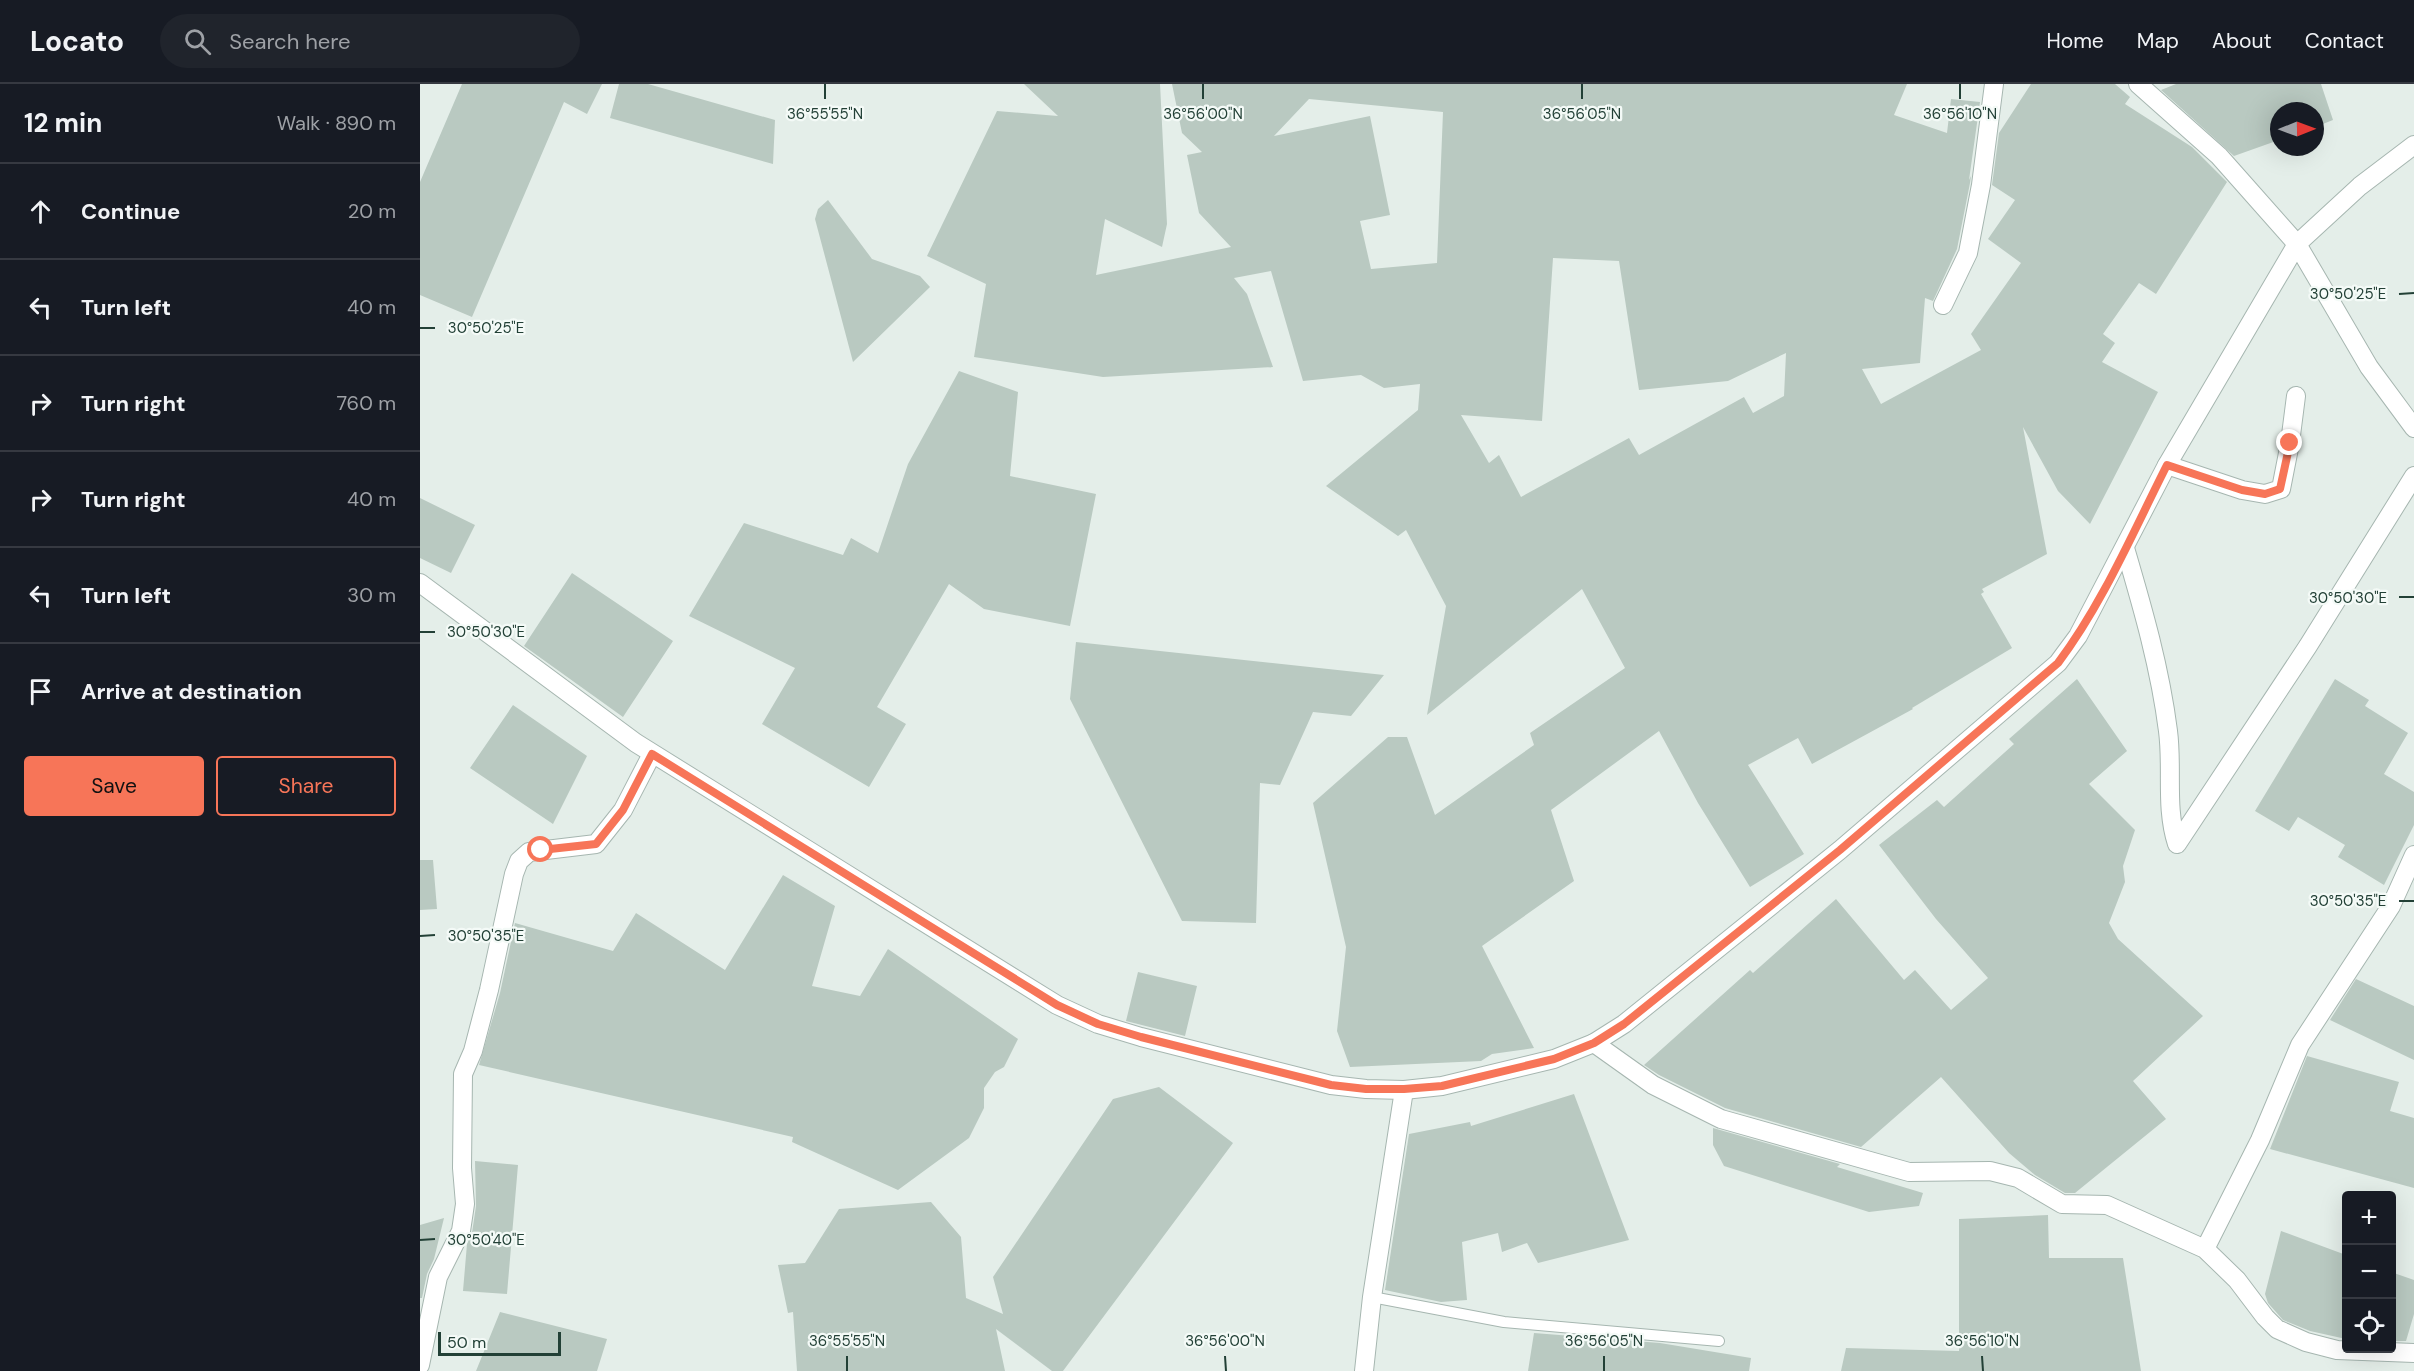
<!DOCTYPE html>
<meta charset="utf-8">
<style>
body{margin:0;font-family:"DM Sans",sans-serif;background:#20242c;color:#f1f3f6}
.controls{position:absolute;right:18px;bottom:18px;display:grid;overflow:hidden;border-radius:6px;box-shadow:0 6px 24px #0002}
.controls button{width:54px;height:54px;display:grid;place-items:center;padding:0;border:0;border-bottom:2px solid #363941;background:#171b24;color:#f1f3f6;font:30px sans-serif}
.compass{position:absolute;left:1850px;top:18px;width:54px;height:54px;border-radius:50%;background:#171b24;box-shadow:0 6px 24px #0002;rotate:89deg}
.scale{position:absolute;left:18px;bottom:15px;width:123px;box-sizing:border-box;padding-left:6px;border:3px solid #224036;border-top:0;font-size:16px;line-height:21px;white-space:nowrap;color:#224036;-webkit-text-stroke:4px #f4faf7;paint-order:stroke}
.stop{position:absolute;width:18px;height:18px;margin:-14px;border:4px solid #f77558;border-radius:50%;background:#fff}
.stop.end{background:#f77558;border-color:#fff;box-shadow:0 2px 6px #0008}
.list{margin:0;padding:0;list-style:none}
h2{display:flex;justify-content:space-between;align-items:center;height:78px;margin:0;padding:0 24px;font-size:26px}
h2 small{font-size:20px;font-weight:400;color:#9ea1a6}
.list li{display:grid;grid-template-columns:39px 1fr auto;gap:18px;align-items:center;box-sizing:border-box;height:96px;padding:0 24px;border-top:2px solid #363941}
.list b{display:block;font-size:22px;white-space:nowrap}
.list em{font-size:20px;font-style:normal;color:#9ea1a6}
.actions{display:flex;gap:12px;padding:18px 24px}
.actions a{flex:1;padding:14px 0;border:2px solid #f77558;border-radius:6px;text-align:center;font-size:21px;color:#f77558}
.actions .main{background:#f77558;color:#111}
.icon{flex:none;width:33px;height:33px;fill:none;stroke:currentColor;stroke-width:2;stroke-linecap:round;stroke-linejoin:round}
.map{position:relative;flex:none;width:1994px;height:1287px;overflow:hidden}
header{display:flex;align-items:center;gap:36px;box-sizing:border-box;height:84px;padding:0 30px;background:#171b24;border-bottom:2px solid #363941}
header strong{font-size:28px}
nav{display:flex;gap:33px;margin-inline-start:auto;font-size:21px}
.search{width:420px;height:54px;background:#20242c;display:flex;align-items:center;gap:15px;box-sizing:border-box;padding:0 21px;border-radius:33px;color:#9ea1a6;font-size:22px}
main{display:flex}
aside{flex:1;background:#171b24}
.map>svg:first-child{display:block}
.building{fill:#b9c9c1;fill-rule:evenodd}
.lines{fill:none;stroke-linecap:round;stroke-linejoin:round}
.service-casing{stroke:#a6b6b0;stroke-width:12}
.minor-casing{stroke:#a6b6b0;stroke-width:20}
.tertiary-casing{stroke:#a6b6b0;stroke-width:20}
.service{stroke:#fff;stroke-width:10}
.minor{stroke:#fff;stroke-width:18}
.tertiary{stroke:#fff;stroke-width:18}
.route{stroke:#f77558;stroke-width:8}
.ticks{fill:none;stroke:#224036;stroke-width:2}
.ticks-label{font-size:15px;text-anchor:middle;fill:#224036;stroke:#f4faf7;stroke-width:4.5;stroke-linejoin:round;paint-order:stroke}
</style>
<header>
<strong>Locato</strong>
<div class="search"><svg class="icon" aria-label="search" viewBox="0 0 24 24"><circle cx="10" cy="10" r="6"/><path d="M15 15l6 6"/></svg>Search here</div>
<nav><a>Home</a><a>Map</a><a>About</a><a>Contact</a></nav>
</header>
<main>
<aside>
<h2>12 min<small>Walk · 890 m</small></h2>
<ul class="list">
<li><svg class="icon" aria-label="ahead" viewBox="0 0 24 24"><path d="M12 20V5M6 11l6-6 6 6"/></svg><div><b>Continue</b></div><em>20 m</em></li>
<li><svg class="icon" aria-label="left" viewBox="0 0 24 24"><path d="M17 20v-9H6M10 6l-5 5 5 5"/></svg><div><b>Turn left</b></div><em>40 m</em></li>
<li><svg class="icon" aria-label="right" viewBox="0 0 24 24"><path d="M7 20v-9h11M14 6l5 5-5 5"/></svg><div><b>Turn right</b></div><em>760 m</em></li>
<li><svg class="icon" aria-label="right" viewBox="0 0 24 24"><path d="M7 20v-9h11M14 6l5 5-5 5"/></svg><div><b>Turn right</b></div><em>40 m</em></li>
<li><svg class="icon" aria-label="left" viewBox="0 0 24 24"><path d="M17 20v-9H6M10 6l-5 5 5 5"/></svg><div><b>Turn left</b></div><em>30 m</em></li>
<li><svg class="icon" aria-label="arrive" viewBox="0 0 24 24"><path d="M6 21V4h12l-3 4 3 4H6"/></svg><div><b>Arrive at destination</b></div></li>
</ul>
<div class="actions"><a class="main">Save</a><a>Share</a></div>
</aside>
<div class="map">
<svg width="1994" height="1287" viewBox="0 0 1994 1287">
<rect width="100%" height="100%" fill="#e4eee9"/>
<!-- building -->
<path class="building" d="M 42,0 L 182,0 L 167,30 L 144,18 L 52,233 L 0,211 L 0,98 Z
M 199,0 L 228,0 L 355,36 L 353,80 L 190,34 Z
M 604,0 L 740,0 L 747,140 L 742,163 L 685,135 L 676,191 L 811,163 L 779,129 L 767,71 L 782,68 L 762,49 L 752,0 L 1487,0 L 1474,31 L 1527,49 L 1531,15 L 1560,18 L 1549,96 L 1551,92 L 1550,99 L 1537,165 L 1513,217 L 1505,214 L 1500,279 L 1442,285 L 1461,320 L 1561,266 L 1551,250 L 1601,179 L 1568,155 L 1595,116 L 1572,101 L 1579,49 L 1611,0 L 1695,0 L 1710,13 L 1705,20 L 1772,63 L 1807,98 L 1736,210 L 1719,199 L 1683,250 L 1695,259 L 1682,278 L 1738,308 L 1670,440 L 1638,407 L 1603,343 L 1627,470 L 1562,505 L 1564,508 L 1561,510 L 1592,564 L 1492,624 L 1493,625 L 1392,680 L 1378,654 L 1328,681 L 1384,770 L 1330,803 L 1278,719 L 1239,647 L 1131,726 L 1154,797 L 1062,862 L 1114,964 L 1072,970 L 1061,977 L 930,983 L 917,947 L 926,863 L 893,719 L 968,653 L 987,653 L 1015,731 L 1114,661 L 1110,649 L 1205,584 L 1162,505 L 1007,631 L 1026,522 L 986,446 L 978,452 L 906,402 L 998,326 L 1000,300 L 964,304 L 941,291 L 883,297 L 851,187 L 814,194 L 827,210 L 853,283 L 683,293 L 554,273 L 566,200 L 507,172 L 577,27 L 638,32 ZM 889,15 L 1023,28 L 1017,179 L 951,185 L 940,137 L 970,131 L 950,32 L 854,52 ZM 1133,174 L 1199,177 L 1219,306 L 1308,297 L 1366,269 L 1364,312 L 1333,329 L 1324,313 L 1219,371 L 1209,354 L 1101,413 L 1079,371 L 1069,379 L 1041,331 L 1122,337 Z
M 1756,0 L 1901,0 L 1913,36 L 1895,43 L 1895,27 L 1859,27 L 1859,56 L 1814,72 L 1741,6 Z
M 408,116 L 452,175 L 500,192 L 510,203 L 433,278 L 395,135 L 398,125 Z
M 539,287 L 598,308 L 590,392 L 676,410 L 650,542 L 564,525 L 529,500 L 457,623 L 486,640 L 449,703 L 342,640 L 375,584 L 269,532 L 324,439 L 423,471 L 431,454 L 458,469 L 488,380 Z
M 0,414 L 55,441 L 31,489 L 0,474 Z
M 152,489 L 253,557 L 203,633 L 104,562 Z
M 656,558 L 964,591 L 931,632 L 893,628 L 860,701 L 840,699 L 836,839 L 762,837 L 650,615 Z
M 1657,595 L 1707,667 L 1669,700 L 1715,746 L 1703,782 L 1705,798 L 1689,839 L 1698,855 L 1783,932 L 1713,997 L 1746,1035 L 1655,1109 L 1645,1109 L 1615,1091 L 1589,1069 L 1521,993 L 1441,1063 L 1305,1024 L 1239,991 L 1224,981 L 1330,886 L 1333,889 L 1416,815 L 1484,896 L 1495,886 L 1531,926 L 1568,894 L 1516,835 L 1459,761 L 1517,716 L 1524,723 L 1594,660 L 1589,655 Z
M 1915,595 L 1949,616 L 1945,622 L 1988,649 L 1964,690 L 1994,708 L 1994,741 L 1964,801 L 1918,773 L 1925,761 L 1878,733 L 1869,747 L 1835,727 Z
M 93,621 L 167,672 L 133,740 L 50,684 Z
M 0,776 L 13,776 L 17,825 L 0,826 Z
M 363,791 L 415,822 L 392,902 L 440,912 L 468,865 L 598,955 L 584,983 L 575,988 L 564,1004 L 564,1024 L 549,1054 L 478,1106 L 372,1058 L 373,1053 L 59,981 L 80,909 L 95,839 L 193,867 L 216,829 L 305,886 Z
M 718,888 L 777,902 L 765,952 L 706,937 Z
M 1936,895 L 1994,922 L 1994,976 L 1910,936 Z
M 1887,972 L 1979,998 L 1970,1027 L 1994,1034 L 1994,1104 L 1850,1065 Z
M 739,1003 L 813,1059 L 643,1287 L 632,1287 L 576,1245 L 585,1287 L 377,1287 L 373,1228 L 368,1229 L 358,1181 L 385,1179 L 419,1125 L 511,1118 L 541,1153 L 546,1214 L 583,1230 L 573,1193 L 693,1015 Z
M 1154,1010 L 1209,1156 L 1118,1179 L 1107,1159 L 1082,1168 L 1078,1149 L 1042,1158 L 1047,1216 L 1021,1218 L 965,1206 L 989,1050 L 1050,1038 L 1051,1042 Z
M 1293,1044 L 1420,1080 L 1417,1083 L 1503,1109 L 1499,1122 L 1449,1128 L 1304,1082 L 1293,1061 Z
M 55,1077 L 98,1081 L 87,1210 L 43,1207 L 47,1160 L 52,1149 L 56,1122 Z
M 1628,1131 L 1629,1174 L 1703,1174 L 1721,1287 L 1421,1287 L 1426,1264 L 1539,1267 L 1539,1135 Z
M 24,1134 L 14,1175 L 7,1190 L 2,1214 L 0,1214 L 0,1141 Z
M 1861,1147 L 1926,1171 L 1926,1255 L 1890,1247 L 1863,1236 L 1848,1219 L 1845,1210 Z
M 1971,1188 L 1994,1196 L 1994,1230 L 1986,1257 L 1971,1257 Z
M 80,1228 L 187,1255 L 177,1287 L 56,1287 Z
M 1114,1249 L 1240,1259 L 1331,1274 L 1329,1287 L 1108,1287 Z"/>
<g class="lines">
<!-- service casing -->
<g class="service-casing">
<path id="service" d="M 952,1213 L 1084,1238 L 1299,1257"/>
</g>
<!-- minor casing -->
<g class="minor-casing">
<path id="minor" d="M 1718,0 L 1799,72 L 1877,160 L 1949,283 L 1994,344
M 1523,221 L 1548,169 L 1561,101 L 1574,0
M 1747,381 L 1822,406 L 1845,410 L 1861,405 L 1870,359 L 1876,312
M 1705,464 C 1723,525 1740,584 1748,647 C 1753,685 1745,723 1757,760
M 1757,760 L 1888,562 L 1994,392
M 1174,959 L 1233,1001 L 1301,1035 L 1489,1088 L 1570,1087 L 1598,1094 L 1642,1120 L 1687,1121 L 1785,1165 L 1817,1196 L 1845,1233 L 1857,1245 L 1886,1258 L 1917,1266 L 1994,1269
M 1785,1165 L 1840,1056 L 1880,961 L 1971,822 L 1994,771
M 0,1281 L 18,1193 L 41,1147 L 45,1120 L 42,1084 L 43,990 L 53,967 L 69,906 L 94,790 L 99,777 L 109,768 L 176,760 L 203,726 L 232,670
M 944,1287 L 952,1213 L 984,1006"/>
</g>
<!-- tertiary casing -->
<g class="tertiary-casing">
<path id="tertiary" d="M 0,499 L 216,659 L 637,921 L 678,940 L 721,953 L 911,1001 L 946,1005 L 984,1006 L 1022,1002 L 1134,975 L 1174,959 L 1204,940 L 1420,766 L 1638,579 L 1658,552 L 1747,381 L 1877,160 L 1940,102 L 1994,61"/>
</g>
<!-- service -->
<use href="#service" class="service"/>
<!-- minor -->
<use href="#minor" class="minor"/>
<!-- tertiary -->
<use href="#tertiary" class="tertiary"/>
</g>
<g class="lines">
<!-- route -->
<path class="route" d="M 121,766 L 176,760 L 203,726 L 232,670 L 637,921 L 678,940 L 721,953 L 911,1001 L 946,1005 L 984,1005 L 1022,1002 L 1134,975 L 1174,959 L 1204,940 L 1420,766 L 1638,579 C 1683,519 1713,448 1747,381 L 1822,406 L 1845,410 L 1860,405 L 1870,359"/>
</g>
<!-- ticks -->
<path class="ticks" d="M 405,0 L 405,15M 783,0 L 783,15M 1162,0 L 1162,15M 1540,0 L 1540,15M 1979,210 L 1994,209M 0,244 L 15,244M 1979,513 L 1994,513M 0,548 L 15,548M 1979,817 L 1994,817M 0,852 L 15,851M 0,1156 L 15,1155M 427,1272 L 427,1287M 805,1272 L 806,1287M 1184,1272 L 1184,1287M 1562,1272 L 1563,1287"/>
<g class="ticks-label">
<text x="405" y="35">36°55'55"N</text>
<text x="783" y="35">36°56'00"N</text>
<text x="1162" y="35">36°56'05"N</text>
<text x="1540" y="35">36°56'10"N</text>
<text x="1928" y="215">30°50'25"E</text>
<text x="66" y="249">30°50'25"E</text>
<text x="1928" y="519">30°50'30"E</text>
<text x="66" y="553">30°50'30"E</text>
<text x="1928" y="822">30°50'35"E</text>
<text x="66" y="857">30°50'35"E</text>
<text x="66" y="1161">30°50'40"E</text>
<text x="427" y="1262">36°55'55"N</text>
<text x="805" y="1262">36°56'00"N</text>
<text x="1184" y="1262">36°56'05"N</text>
<text x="1562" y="1262">36°56'10"N</text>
</g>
</svg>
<div class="controls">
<button>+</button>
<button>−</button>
<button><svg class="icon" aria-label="locate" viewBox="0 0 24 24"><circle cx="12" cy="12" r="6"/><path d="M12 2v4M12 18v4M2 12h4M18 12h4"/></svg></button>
</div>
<svg class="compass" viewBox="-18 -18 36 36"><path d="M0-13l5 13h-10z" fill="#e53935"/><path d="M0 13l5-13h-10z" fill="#9ea1a6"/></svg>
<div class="scale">50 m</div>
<div class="stop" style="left:121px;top:766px"></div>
<div class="stop end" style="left:1870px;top:359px"></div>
</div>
</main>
